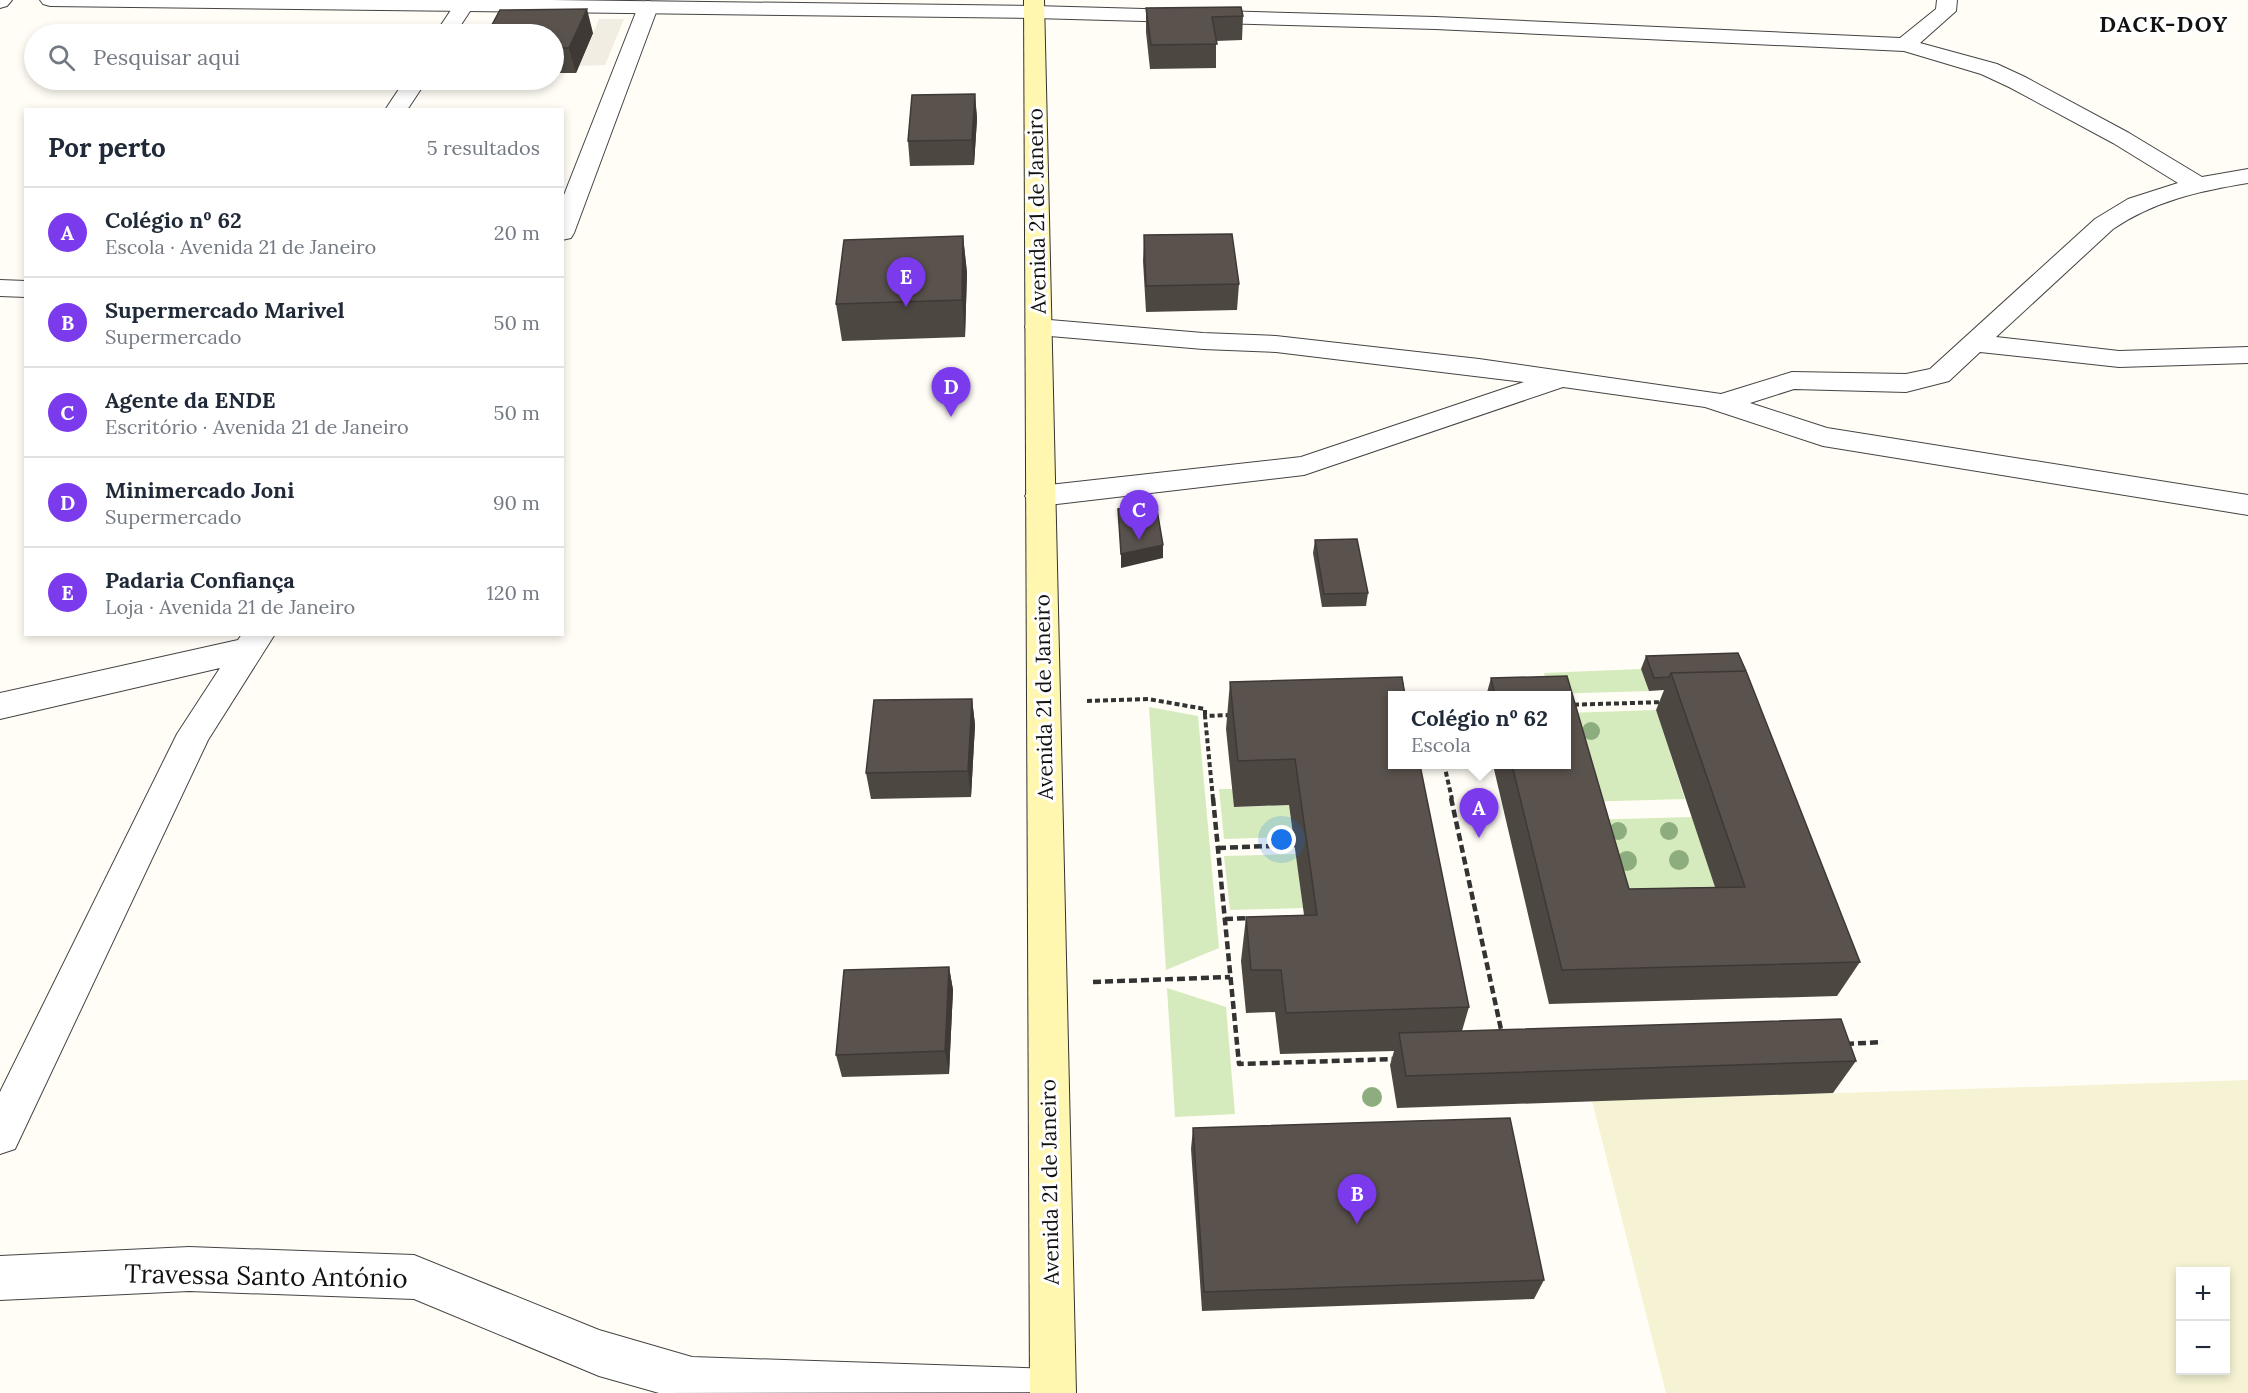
<!DOCTYPE html>
<html lang="pt">
<meta charset="utf-8">
<style>
body{margin:0;font-family:Lora,serif;background:#f2f2f3;color:#1f2937}
.controls{position:absolute;right:18px;bottom:18px;display:grid;overflow:hidden;border-radius:0px;box-shadow:0 3px 9px #0003}
.controls button{width:54px;height:54px;display:grid;place-items:center;padding:0;border:0;border-bottom:2px solid #e0e1e3;background:#fff;color:#1f2937;font:30px sans-serif}
.you{position:absolute;left:1282px;top:840px;width:21px;height:21px;margin:-15px;border:4px solid #fff;border-radius:50%;background:#1a73e8;box-shadow:0 0 0 9px #1a73e833}
.badge{display:grid;place-items:center;width:39px;height:39px;border-radius:50%;background:#7c3aed;color:#fff;font-size:20px;font-weight:700}
.pin{position:absolute;translate:-50% -50px;filter:drop-shadow(0 2px 3px #0008)}
.pin::after{content:'';position:absolute;top:32px;width:21px;height:18px;background:inherit;clip-path:polygon(0 0,100% 0,50% 100%)}
.popup{position:absolute;left:1388px;top:691px;width:183px;height:78px;box-sizing:border-box;display:grid;place-content:center;border-radius:0px;background:#fff;filter:drop-shadow(0 2px 4px #0005);font-size:20px;white-space:nowrap;color:#747a83}
.popup b{font-size:22px;color:#1f2937}
.popup::after{content:'';position:absolute;left:50%;top:100%;margin-left:-12px;border:12px solid transparent;border-top-color:#fff}
.list{margin:0;padding:0;list-style:none}
h2{display:flex;justify-content:space-between;align-items:center;height:78px;margin:0;padding:0 24px;font-size:26px}
h2 small{font-size:20px;font-weight:400;color:#747a83}
.list li{display:grid;grid-template-columns:39px 1fr auto;gap:18px;align-items:center;box-sizing:border-box;height:90px;padding:0 24px;border-top:2px solid #e0e1e3}
.list b{display:block;font-size:22px;white-space:nowrap}
.list p{margin:0;font-size:20px;white-space:nowrap;color:#747a83}
.list em{font-size:20px;font-style:normal;color:#747a83}
.icon{flex:none;width:33px;height:33px;fill:none;stroke:currentColor;stroke-width:2;stroke-linecap:round;stroke-linejoin:round}
.map{position:relative;flex:none;width:2248px;height:1393px;overflow:hidden}
.search{position:absolute;background:#fff;box-shadow:0 3px 9px #0003;left:24px;top:24px;width:540px;height:66px;display:flex;align-items:center;gap:15px;box-sizing:border-box;padding:0 21px;border-radius:33px;color:#747a83;font-size:22px}
.panel{position:absolute;background:#fff;box-shadow:0 3px 9px #0003;left:24px;top:108px;width:540px;height:528px;border-radius:0px}
.map>svg:first-child{display:block}
.farmland{fill:#f6f3d4;fill-rule:evenodd}
.green{fill:#d5ebbd}
.plaza{fill:#f1ede2}
.lines{fill:none;stroke-linecap:round;stroke-linejoin:round}
.minor-casing{stroke:#444;stroke-width:2}
.tertiary-casing{stroke:#444;stroke-width:2}
.secondary-casing{stroke:#333;stroke-width:2}
.path-far1{stroke:#333;stroke-width:4;stroke-dasharray:5 3;stroke-linecap:butt}
.path{stroke:#333;stroke-width:4.5;stroke-dasharray:8 4;stroke-linecap:butt}
.minor{fill:#fff;fill-rule:evenodd}
.tertiary{fill:#fff;fill-rule:evenodd}
.secondary{fill:#fff6b0;fill-rule:evenodd}
.tree{fill:#8dad7f}
.wall{fill:#4d4742}
.shaded-wall{fill:#3f3936}
.building{fill:#5a524d;stroke:#3f3936;stroke-width:1.5}
.labels{text-anchor:middle;stroke-width:6;stroke-linejoin:round;paint-order:stroke}
.street-label{font-size:21px;fill:#111;stroke:#fff}
.far-district-label{font-size:22px;font-weight:bold;letter-spacing:1.5px;fill:#111;stroke:#fff}
.near-street-label{font-size:26px;fill:#111;stroke:#fff}
</style>
<div class="map">
<svg width="2248" height="1393" viewBox="0 0 2248 1393">
<rect width="100%" height="100%" fill="#fffdf5"/>
<!-- farmland -->
<path class="farmland" d="M 2248,1080 L 2248,1393 L 1666,1393 L 1592,1101 ZM 2180,1272 L 2226,1272 L 2226,1370 L 2180,1370 Z"/>
<!-- green -->
<path class="green" d="M 1641,669 L 1649,691 L 1550,694 L 1544,673 Z
M 1149,707 L 1198,716 L 1219,948 L 1166,970 Z
M 1656,710 L 1685,799 L 1580,802 L 1566,713 Z
M 1219,789 L 1232,789 L 1235,807 L 1289,805 L 1293,837 L 1224,839 Z
M 1692,817 L 1727,922 L 1614,924 L 1585,820 Z
M 1296,854 L 1303,908 L 1230,910 L 1224,856 Z
M 1167,988 L 1226,1007 L 1235,1114 L 1175,1117 Z"/>
<!-- plaza -->
<path class="plaza" d="M 599,19 L 624,19 L 605,65 L 579,66 Z"/>
<g class="lines">
<!-- minor casing -->
<g class="minor-casing">
<path id="minor" d="M 0,0 L 12,0 L 7,6 L 0,8 Z
M 1937,0 L 1957,0 L 1956,11 L 1920,43 L 1997,64 L 2025,77 L 2129,133 L 2202,177 L 2248,169 L 2248,183 C 2199,191 2154,201 2113,229 L 1996,337 L 2119,351 L 2248,347 L 2248,363 L 2119,367 L 1980,352 L 1949,381 L 1906,392 L 1794,389 L 1750,403 L 1827,428 L 2248,495 L 2248,515 L 1823,446 L 1705,407 L 1563,387 L 1304,475 L 1040,506 L 1030,503 L 1025,496 L 1030,489 L 1040,486 L 1301,457 L 1524,382 L 1276,352 L 1203,349 L 1038,335 L 1029,333 L 1025,327 L 1029,321 L 1038,319 L 1203,333 L 1276,336 L 1479,359 L 1721,394 L 1792,372 L 1906,374 L 1930,369 L 2095,219 L 2128,199 L 2178,183 L 2113,143 L 2009,87 L 1981,74 L 1904,51 L 1435,29 L 1034,18 L 1027,16 L 1024,12 L 1027,8 L 1034,6 L 1435,17 L 1900,38 L 1936,9 Z
M 457,1 L 471,1 L 474,5 L 455,34 L 435,34 Z
M 648,1 L 655,3 L 658,7 L 574,233 L 571,238 L 562,240 L 562,200 L 638,7 L 641,3 Z
M 405,80 L 427,80 L 407,110 L 385,110 Z
M 0,280 L 26,281 L 26,297 L 0,296 Z
M 242,634 L 275,634 L 208,740 L 15,1149 L 0,1154 L 0,1092 L 177,734 L 220,668 L 0,719 L 0,693 L 238,640 Z
M 189,1247 L 414,1255 L 599,1330 L 692,1357 L 1053,1369 L 1069,1376 L 1076,1392 L 659,1393 L 599,1376 L 414,1299 L 189,1291 L 0,1300 L 0,1256 Z"/>
</g>
<!-- tertiary casing -->
<g class="tertiary-casing">
<path id="tertiary" d="M 40,0 L 551,0 L 1034,6 L 1041,8 L 1044,12 L 1041,16 L 1034,18 L 50,6 L 43,4 Z"/>
</g>
<!-- secondary casing -->
<g class="secondary-casing">
<path id="secondary" d="M 1024,0 L 1044,0 L 1076,1393 L 1030,1393 Z"/>
</g>
<!-- path-far1 -->
<path class="path-far1" d="M 1087,701 L 1148,699 L 1205,709 L 1205,716
M 1566,705 L 1664,702
M 1444,764 L 1452,799
M 1213,799 L 1205,716 L 1232,715"/>
<!-- path -->
<path class="path" d="M 1213,798 L 1239,1064 L 1395,1059
M 1451,798 L 1502,1034
M 1218,848 L 1295,845
M 1225,919 L 1249,918
M 1093,982 L 1230,977
M 1846,1044 L 1882,1042"/>
<!-- minor -->
<use href="#minor" class="minor"/>
<!-- tertiary -->
<use href="#tertiary" class="tertiary"/>
<!-- secondary -->
<use href="#secondary" class="secondary"/>
</g>
<!-- trees -->
<g class="tree">
<circle cx="1591" cy="731" r="9"/>
<circle cx="1618" cy="831" r="9"/>
<circle cx="1669" cy="831" r="9"/>
<circle cx="1679" cy="860" r="10"/>
<circle cx="1627" cy="861" r="10"/>
<circle cx="1372" cy="1097" r="10"/>
</g>
<!-- wall -->
<path class="wall" d="M 1146,8 L 1243,16 L 1242,40 L 1216,41 L 1216,68 L 1150,69 L 1146,32 Z
M 593,33 L 576,73 L 554,73 L 554,34 Z
M 975,94 L 977,119 L 974,165 L 910,166 L 908,141 Z
M 1144,235 L 1239,284 L 1237,310 L 1146,312 L 1143,261 Z
M 963,236 L 967,273 L 965,337 L 842,341 L 836,304 Z
M 1315,540 L 1368,593 L 1366,606 L 1322,607 L 1313,553 Z
M 1738,653 L 1746,671 L 1860,962 L 1837,996 L 1549,1004 L 1493,765 L 1566,765 L 1566,696 L 1486,696 L 1491,678 L 1567,676 L 1629,889 L 1715,887 L 1656,710 L 1664,690 L 1649,691 L 1641,669 L 1646,656 Z
M 1402,677 L 1469,1007 L 1462,1031 L 1856,1061 L 1833,1093 L 1397,1108 L 1390,1065 L 1394,1051 L 1280,1054 L 1275,1012 L 1246,1013 L 1241,961 L 1246,917 L 1304,915 L 1289,805 L 1234,807 L 1226,729 L 1230,682 Z
M 972,699 L 975,725 L 971,797 L 871,799 L 866,773 Z
M 949,967 L 953,990 L 949,1074 L 842,1077 L 836,1055 Z
M 1193,1128 L 1544,1280 L 1534,1299 L 1202,1311 L 1191,1149 Z"/>
<!-- shaded-wall -->
<path class="shaded-wall" d="M 587,9 L 593,33 L 576,73 L 569,48 Z
M 975,94 L 977,119 L 974,165 L 972,140 Z
M 963,236 L 967,273 L 965,337 L 962,300 Z
M 1163,545 L 1163,558 L 1121,568 L 1121,554 Z
M 972,699 L 975,725 L 971,797 L 968,771 Z
M 949,967 L 953,990 L 949,1074 L 945,1051 Z"/>
<!-- building -->
<path class="building" d="M 1241,7 L 1243,16 L 1212,17 L 1217,44 L 1151,45 L 1146,8 Z
M 587,9 L 569,48 L 554,48 L 554,34 L 487,34 L 500,10 Z
M 975,94 L 972,140 L 908,141 L 912,95 Z
M 1232,234 L 1239,284 L 1146,286 L 1144,235 Z
M 963,236 L 962,300 L 836,304 L 844,240 Z
M 1156,504 L 1163,545 L 1121,554 L 1118,509 Z
M 1357,539 L 1368,593 L 1324,594 L 1315,540 Z
M 1738,653 L 1746,671 L 1671,673 L 1669,677 L 1654,678 L 1646,656 Z
M 1746,671 L 1860,962 L 1562,970 L 1512,765 L 1566,765 L 1566,696 L 1495,696 L 1491,678 L 1567,676 L 1629,889 L 1745,887 L 1671,673 Z
M 1402,677 L 1405,696 L 1392,696 L 1392,765 L 1420,765 L 1469,1007 L 1286,1013 L 1281,970 L 1251,970 L 1246,917 L 1317,915 L 1295,759 L 1238,761 L 1230,682 Z
M 972,699 L 968,771 L 866,773 L 874,700 Z
M 949,967 L 945,1051 L 836,1055 L 844,970 Z
M 1841,1019 L 1856,1061 L 1406,1076 L 1399,1033 Z
M 1510,1118 L 1544,1280 L 1204,1292 L 1193,1128 Z"/>
<g class="labels">
<!-- street labels -->
<g class="street-label">
<text transform="translate(1037 211) rotate(-91)" y="7">Avenida 21 de Janeiro</text>
<text transform="translate(1044 697) rotate(-91)" y="7">Avenida 21 de Janeiro</text>
<text transform="translate(1050 1182) rotate(-91)" y="7">Avenida 21 de Janeiro</text>
</g>
<!-- far-district labels -->
<g class="far-district-label">
<text x="2164" y="32">DACK-DOY</text>
</g>
<!-- near-street labels -->
<g class="near-street-label">
<text transform="translate(266 1276) rotate(1)" y="9">Travessa Santo António</text>
</g>
</g>
</svg>
<div class="controls">
<button>+</button>
<button>−</button>
</div>
<div class="you"></div>
<div class="pin badge" style="left:1479px;top:838px">A</div>
<div class="popup"><b>Colégio nº 62</b>Escola</div>
<div class="pin badge" style="left:1357px;top:1224px">B</div>
<div class="pin badge" style="left:1139px;top:540px">C</div>
<div class="pin badge" style="left:951px;top:417px">D</div>
<div class="pin badge" style="left:906px;top:307px">E</div>
<div class="search"><svg class="icon" aria-label="search" viewBox="0 0 24 24"><circle cx="10" cy="10" r="6"/><path d="M15 15l6 6"/></svg>Pesquisar aqui</div>
<section class="panel">
<h2>Por perto<small>5 resultados</small></h2>
<ul class="list">
<li><span class="badge">A</span><div><b>Colégio nº 62</b><p>Escola · Avenida 21 de Janeiro</p></div><em>20 m</em></li>
<li><span class="badge">B</span><div><b>Supermercado Marivel</b><p>Supermercado</p></div><em>50 m</em></li>
<li><span class="badge">C</span><div><b>Agente da ENDE</b><p>Escritório · Avenida 21 de Janeiro</p></div><em>50 m</em></li>
<li><span class="badge">D</span><div><b>Minimercado Joni</b><p>Supermercado</p></div><em>90 m</em></li>
<li><span class="badge">E</span><div><b>Padaria Confiança</b><p>Loja · Avenida 21 de Janeiro</p></div><em>120 m</em></li>
</ul>
</section>
</div>
